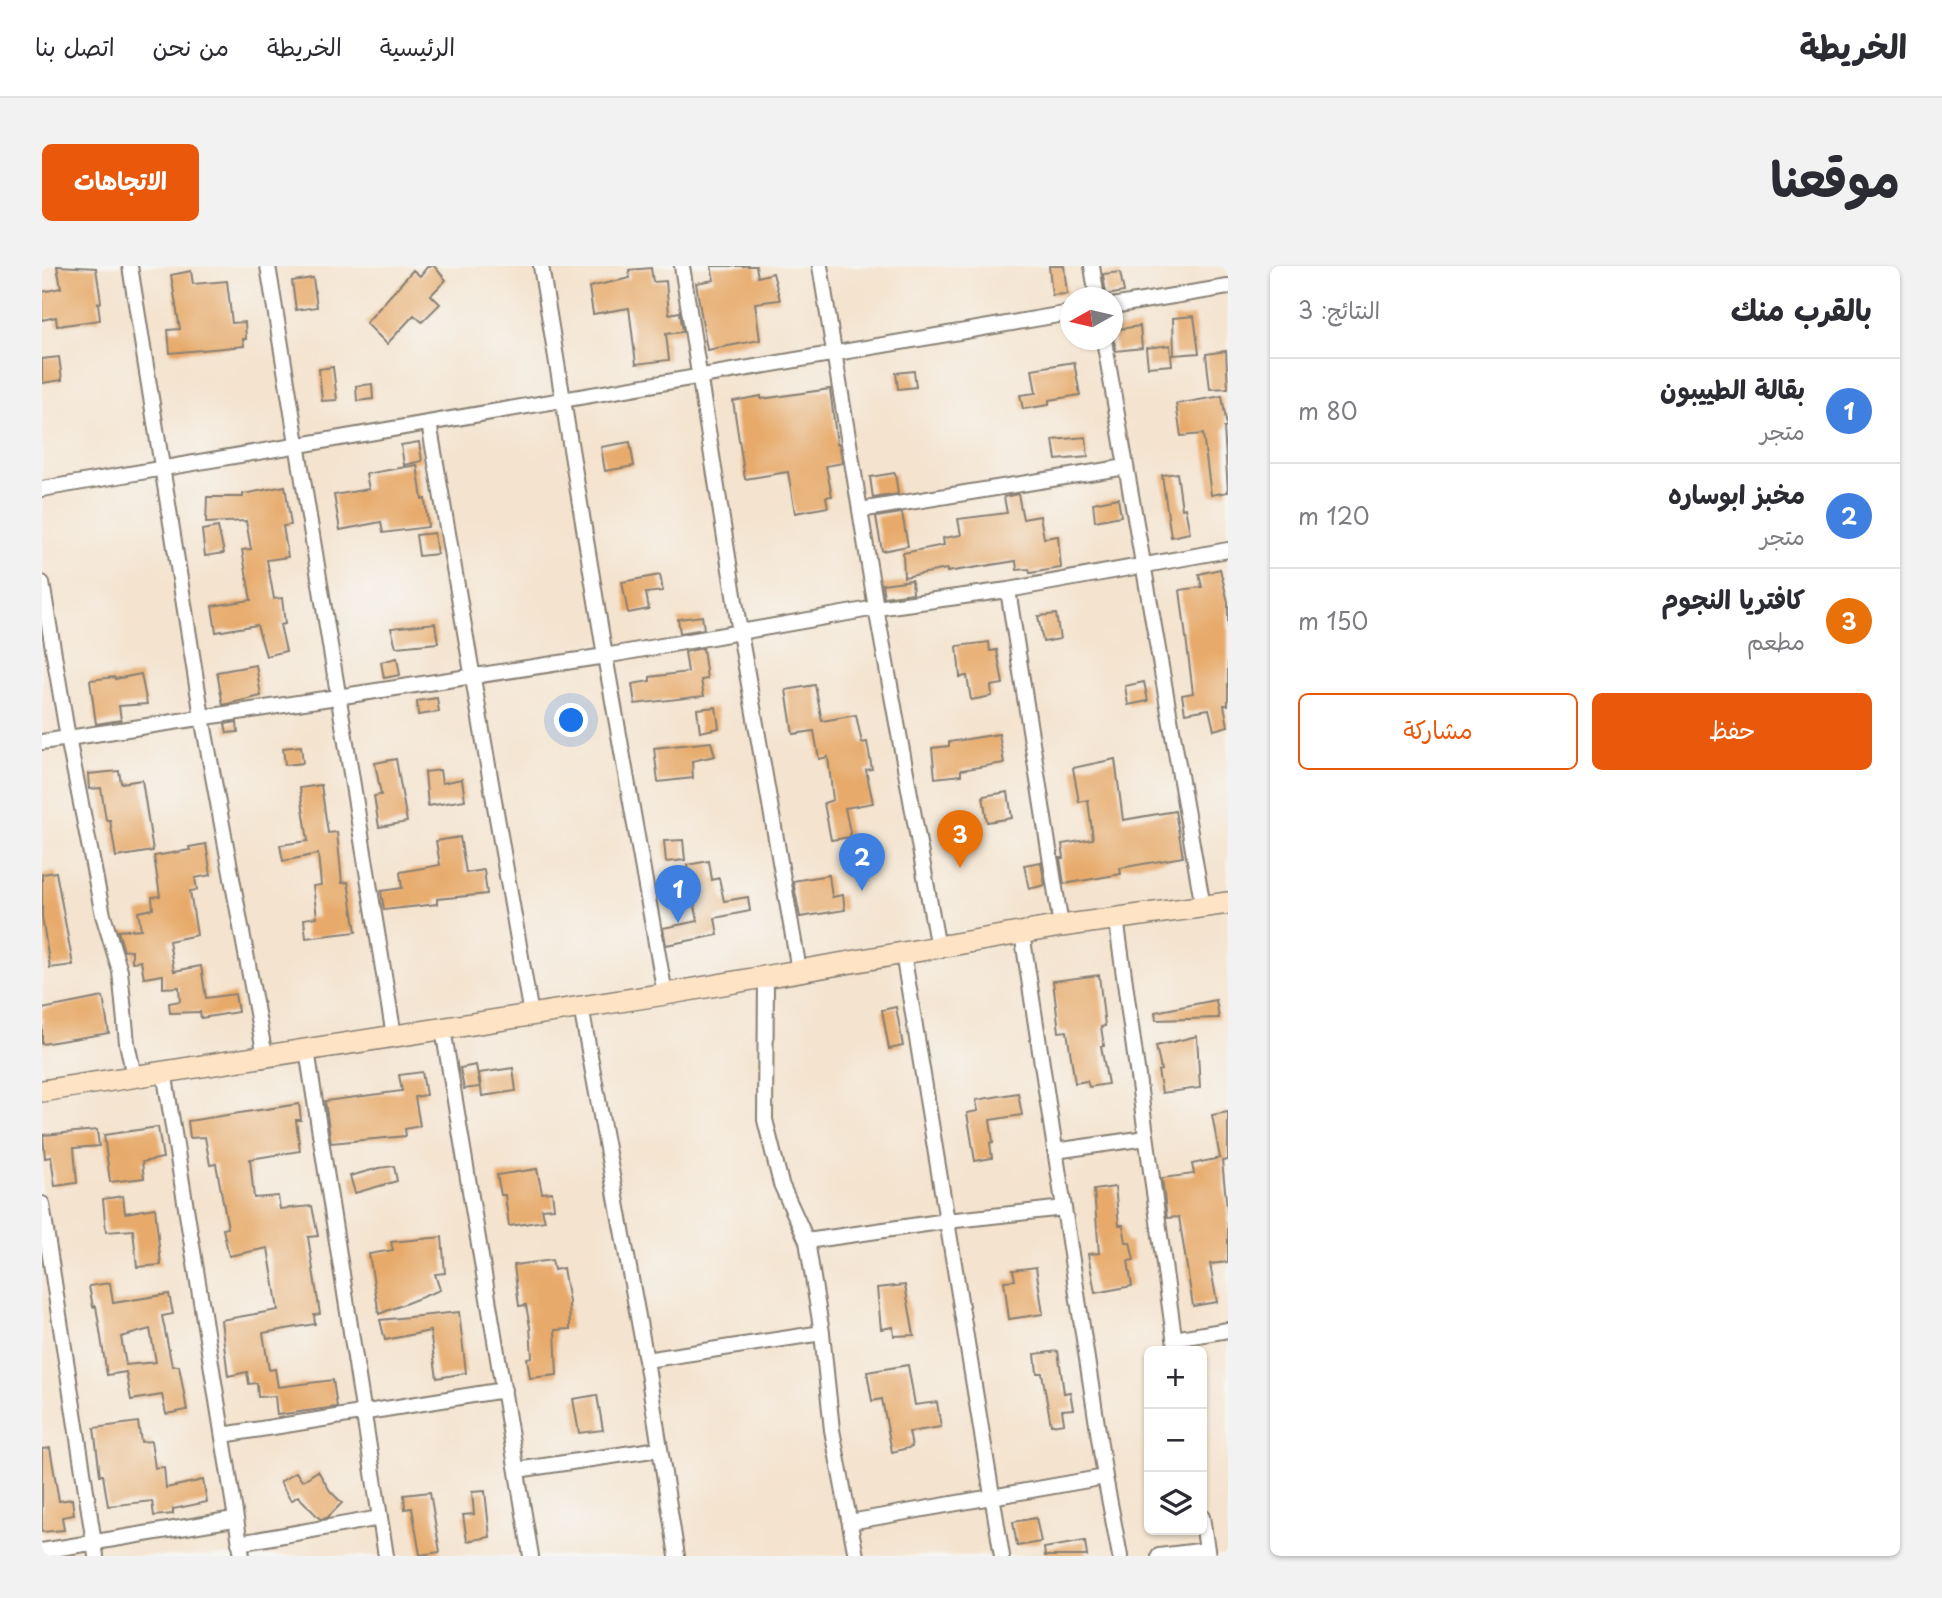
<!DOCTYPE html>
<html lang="ar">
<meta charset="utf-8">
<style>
body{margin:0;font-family:"Playpen Sans","Playpen Sans Arabic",sans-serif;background:#f2f2f3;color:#2b2b33;direction:rtl}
.controls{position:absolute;right:21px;bottom:21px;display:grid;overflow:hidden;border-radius:10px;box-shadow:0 2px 5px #0004}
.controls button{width:63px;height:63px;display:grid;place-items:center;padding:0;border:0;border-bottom:2px solid #e1e1e2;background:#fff;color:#2b2b33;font:35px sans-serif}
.compass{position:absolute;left:1018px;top:21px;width:63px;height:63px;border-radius:50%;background:#fff;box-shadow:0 2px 5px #0004;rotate:262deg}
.you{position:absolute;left:530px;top:455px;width:24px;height:24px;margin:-18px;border:5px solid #fff;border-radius:50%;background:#1a73e8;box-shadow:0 0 0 10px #1a73e833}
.badge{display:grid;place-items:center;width:46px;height:46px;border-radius:50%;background:#ea580c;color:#fff;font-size:23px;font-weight:700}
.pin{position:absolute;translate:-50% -58px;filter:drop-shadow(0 2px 4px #0008)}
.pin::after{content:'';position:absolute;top:37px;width:24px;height:21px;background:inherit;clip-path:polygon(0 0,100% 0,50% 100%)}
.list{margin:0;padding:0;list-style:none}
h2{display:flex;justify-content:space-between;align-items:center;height:91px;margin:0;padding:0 28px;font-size:30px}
h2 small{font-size:23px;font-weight:400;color:#7c7c81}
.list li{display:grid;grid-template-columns:46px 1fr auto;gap:21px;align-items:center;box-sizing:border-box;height:105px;padding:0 28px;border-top:2px solid #e1e1e2}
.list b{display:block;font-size:26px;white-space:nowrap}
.list p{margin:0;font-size:23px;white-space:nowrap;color:#7c7c81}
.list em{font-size:23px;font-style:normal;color:#7c7c81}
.actions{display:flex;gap:14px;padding:21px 28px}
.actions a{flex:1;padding:16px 0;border:2px solid #ea580c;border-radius:10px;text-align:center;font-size:24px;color:#ea580c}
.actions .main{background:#ea580c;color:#fff}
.icon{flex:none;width:38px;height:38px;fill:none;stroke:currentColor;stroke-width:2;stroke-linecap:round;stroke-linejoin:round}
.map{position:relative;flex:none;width:1186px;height:1290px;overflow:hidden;direction:ltr;border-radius:10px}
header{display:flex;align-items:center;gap:42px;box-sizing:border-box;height:98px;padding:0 35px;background:#fff;border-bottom:2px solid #e1e1e2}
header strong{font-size:33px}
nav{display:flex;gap:38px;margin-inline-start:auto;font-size:24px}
.intro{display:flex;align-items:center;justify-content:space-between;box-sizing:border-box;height:168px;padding:0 42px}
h1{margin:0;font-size:49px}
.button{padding:18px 32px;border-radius:10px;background:#ea580c;color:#fff;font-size:24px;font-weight:700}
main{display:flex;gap:42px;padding:0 42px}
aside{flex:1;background:#fff;border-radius:10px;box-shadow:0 2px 5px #0004}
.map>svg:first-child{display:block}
.building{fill:#e7aa6a;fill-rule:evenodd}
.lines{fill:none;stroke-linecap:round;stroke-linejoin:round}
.minor-casing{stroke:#888075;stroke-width:18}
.secondary-casing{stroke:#888075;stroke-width:24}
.minor{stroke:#fff;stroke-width:14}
.secondary{stroke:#fee4c5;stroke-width:21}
</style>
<header>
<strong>الخريطة</strong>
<nav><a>الرئيسية</a><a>الخريطة</a><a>من نحن</a><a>اتصل بنا</a></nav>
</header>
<div class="intro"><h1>موقعنا</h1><a class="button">الاتجاهات</a></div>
<main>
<aside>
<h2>بالقرب منك<small>النتائج: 3</small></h2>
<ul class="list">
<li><span class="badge" style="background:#3f7fe0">1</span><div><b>بقالة الطييبون</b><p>متجر</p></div><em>80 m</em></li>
<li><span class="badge" style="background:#3f7fe0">2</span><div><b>مخبز ابوساره</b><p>متجر</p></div><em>120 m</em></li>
<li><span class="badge" style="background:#e8710a">3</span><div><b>كافتريا النجوم</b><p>مطعم</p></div><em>150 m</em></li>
</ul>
<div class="actions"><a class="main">حفظ</a><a>مشاركة</a></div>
</aside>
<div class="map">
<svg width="1186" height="1290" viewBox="0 0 1186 1290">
<rect width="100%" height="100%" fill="#f6f6f2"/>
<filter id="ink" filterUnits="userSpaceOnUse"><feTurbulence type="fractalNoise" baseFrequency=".0143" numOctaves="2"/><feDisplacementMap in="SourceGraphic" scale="14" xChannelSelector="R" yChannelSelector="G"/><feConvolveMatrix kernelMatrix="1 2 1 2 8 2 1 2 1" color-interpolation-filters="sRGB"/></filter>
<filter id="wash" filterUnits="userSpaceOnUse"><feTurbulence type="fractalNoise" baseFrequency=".00686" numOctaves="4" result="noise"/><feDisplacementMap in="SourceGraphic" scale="28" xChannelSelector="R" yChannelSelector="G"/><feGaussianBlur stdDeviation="1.57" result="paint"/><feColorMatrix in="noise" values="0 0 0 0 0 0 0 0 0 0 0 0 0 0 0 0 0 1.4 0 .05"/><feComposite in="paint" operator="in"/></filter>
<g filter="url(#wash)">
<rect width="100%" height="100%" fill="#f4e3ce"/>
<g id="blocks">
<!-- building -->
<path class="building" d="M 15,0 L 54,2 L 59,36 L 56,37 L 58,54 L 15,60 L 14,51 L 0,54 L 0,26 L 19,22 Z
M 386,0 L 392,0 L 404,14 L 389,29 L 398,38 L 380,56 L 372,49 L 345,78 L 324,57 L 371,4 L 378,10 Z
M 669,0 L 714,0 L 716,11 L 731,7 L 738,34 L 713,37 L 718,74 L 665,84 L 654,17 L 672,14 Z
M 1007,0 L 1022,0 L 1025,28 L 1010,29 Z
M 609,2 L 611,16 L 624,15 L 627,48 L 638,46 L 641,66 L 624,68 L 627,94 L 594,98 L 587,42 L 551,48 L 547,21 L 588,12 L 587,4 Z
M 149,5 L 151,18 L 185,15 L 190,57 L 203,56 L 204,73 L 201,73 L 202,80 L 128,87 L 126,64 L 138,63 L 129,9 Z
M 1078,6 L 1082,26 L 1064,29 L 1061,8 Z
M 271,12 L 275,41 L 254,44 L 250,15 Z
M 1152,50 L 1157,87 L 1132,89 L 1131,52 Z
M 1098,60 L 1100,82 L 1074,85 L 1070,64 Z
M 1128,79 L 1130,99 L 1106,101 L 1104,82 Z
M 1184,85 L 1186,122 L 1168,123 L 1164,88 Z
M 17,91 L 20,114 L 0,117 L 0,93 Z
M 1032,96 L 1038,129 L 1007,134 L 1007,139 L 981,143 L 978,129 L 994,127 L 990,103 Z
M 291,101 L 295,134 L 280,135 L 277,103 Z
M 872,105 L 874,121 L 856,123 L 854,107 Z
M 330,118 L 331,133 L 315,135 L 314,120 Z
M 788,123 L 795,178 L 797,178 L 801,197 L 784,200 L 790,230 L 784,231 L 786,241 L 753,247 L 746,206 L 703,213 L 691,135 L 719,130 L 719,133 Z
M 1180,130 L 1185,161 L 1182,162 L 1186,226 L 1169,229 L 1161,168 L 1139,170 L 1134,138 Z
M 1044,171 L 1046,191 L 1014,194 L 1011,174 Z
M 377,176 L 380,195 L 362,199 L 359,179 Z
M 588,176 L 592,200 L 563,205 L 559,181 Z
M 375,199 L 380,233 L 383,233 L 386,261 L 341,267 L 339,256 L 298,264 L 292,229 L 327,223 L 324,208 Z
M 853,207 L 856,228 L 831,232 L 828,211 Z
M 1135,207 L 1140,243 L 1143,242 L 1148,267 L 1129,271 L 1120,209 Z
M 243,220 L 249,259 L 241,260 L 246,291 L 225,294 L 232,333 L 240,332 L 243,358 L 238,359 L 244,385 L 224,390 L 215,359 L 174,366 L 170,340 L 209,334 L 200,284 L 209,283 L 204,255 L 164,257 L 165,231 L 201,231 L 201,228 Z
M 976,228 L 981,253 L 998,250 L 1002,272 L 1016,270 L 1019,302 L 988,307 L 987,303 L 975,304 L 974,295 L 905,306 L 905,303 L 862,311 L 861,287 L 902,279 L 901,272 L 919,269 L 916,253 L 965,247 L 962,231 Z
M 1076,232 L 1079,250 L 1053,255 L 1051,237 Z
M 860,247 L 866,280 L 840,285 L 834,251 Z
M 176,261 L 182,287 L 163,290 L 160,264 Z
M 392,267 L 395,288 L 377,290 L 374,269 Z
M 1178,303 L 1186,336 L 1186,439 L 1182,439 L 1186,460 L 1172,464 L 1167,443 L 1143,447 L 1140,429 L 1151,427 L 1138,324 L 1160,321 L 1157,308 Z
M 618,309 L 621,325 L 604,327 L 607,343 L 586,347 L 580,316 Z
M 870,314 L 871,327 L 842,331 L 840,318 Z
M 1014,348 L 1018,373 L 1001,376 L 996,350 Z
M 660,350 L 662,363 L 638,367 L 636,353 Z
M 393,357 L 396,377 L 354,381 L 349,362 Z
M 947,376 L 948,385 L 955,384 L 961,418 L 949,420 L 950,430 L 929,434 L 925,410 L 918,411 L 915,380 Z
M 661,382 L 665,413 L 659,414 L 662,430 L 593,438 L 590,418 L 608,415 L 608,411 L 646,406 L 643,386 Z
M 355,392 L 358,409 L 342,412 L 339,396 Z
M 214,399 L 219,430 L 181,439 L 175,406 Z
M 99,408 L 105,438 L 77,440 L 79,454 L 54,458 L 48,414 L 72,411 L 73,413 Z
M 1102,416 L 1106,435 L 1086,439 L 1083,420 Z
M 773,419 L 780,455 L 814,449 L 820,477 L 825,476 L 830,503 L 824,504 L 831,537 L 803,542 L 809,571 L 789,574 L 782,537 L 791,534 L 786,491 L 777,493 L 772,465 L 751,468 L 744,424 Z
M 395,432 L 397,446 L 376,449 L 375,435 Z
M 674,441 L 677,462 L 658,466 L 655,443 Z
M 195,456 L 196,466 L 185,467 L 183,458 Z
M 957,468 L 962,497 L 919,504 L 919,509 L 893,512 L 890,482 L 907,480 L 907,476 Z
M 669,476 L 673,490 L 650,495 L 651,512 L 616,516 L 612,482 Z
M 259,480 L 261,497 L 243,499 L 241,482 Z
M 354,493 L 365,556 L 337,561 L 332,530 L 339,529 L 333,497 Z
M 1073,493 L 1081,554 L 1133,545 L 1141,591 L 1078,602 L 1079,608 L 1022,618 L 1018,592 L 1022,592 L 1020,578 L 1051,573 L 1046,534 L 1037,536 L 1031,502 Z
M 398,504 L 400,517 L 420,513 L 423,534 L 386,540 L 383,506 Z
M 77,505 L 79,517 L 100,514 L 111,585 L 74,591 L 68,554 L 64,554 L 59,522 L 47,523 L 46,508 Z
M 279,519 L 286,567 L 295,566 L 300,617 L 306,616 L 314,666 L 264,672 L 262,653 L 275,651 L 271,620 L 279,619 L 276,588 L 241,595 L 238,579 L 266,575 L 258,522 Z
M 966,526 L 970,552 L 945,556 L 941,530 Z
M 418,571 L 424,607 L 442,604 L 445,628 L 395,633 L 395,638 L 342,644 L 339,625 L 360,622 L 358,606 L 398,599 L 394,575 Z
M 641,574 L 643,594 L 624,596 L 622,575 Z
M 164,578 L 169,609 L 153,612 L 155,624 L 148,625 L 155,669 L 127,675 L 132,705 L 159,700 L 164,732 L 193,728 L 196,746 L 159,752 L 158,746 L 128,747 L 127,737 L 138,735 L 137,721 L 121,722 L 121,709 L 102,712 L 99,695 L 90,696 L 90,684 L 82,685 L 76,665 L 99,663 L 96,646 L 111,643 L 110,631 L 118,630 L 112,590 L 148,584 L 147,581 Z
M 667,595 L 670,614 L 677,612 L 682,635 L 706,631 L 708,645 L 673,652 L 676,669 L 624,679 L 621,662 L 656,655 L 645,599 Z
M 999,596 L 1003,619 L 987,623 L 982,599 Z
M 14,606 L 31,699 L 8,702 L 0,650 L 0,608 Z
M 787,609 L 790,631 L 801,629 L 803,644 L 758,651 L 751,615 Z
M 1057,709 L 1063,760 L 1059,761 L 1062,780 L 1059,780 L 1066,818 L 1047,821 L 1045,815 L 1033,817 L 1025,765 L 1017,766 L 1011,715 Z
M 61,731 L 67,767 L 0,778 L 0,743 Z
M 1174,734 L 1177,752 L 1114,754 L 1113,746 Z
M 854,741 L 861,780 L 847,783 L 840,744 Z
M 1155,770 L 1158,822 L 1120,827 L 1116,805 L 1119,804 L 1114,780 Z
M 434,799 L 438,821 L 422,823 L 418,802 Z
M 471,802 L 474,825 L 440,830 L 437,807 Z
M 380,806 L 384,829 L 373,831 L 378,860 L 363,863 L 364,870 L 289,877 L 283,835 L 360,825 L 357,809 Z
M 976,827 L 980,849 L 948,854 L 951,876 L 948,877 L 950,892 L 933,895 L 925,847 L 936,845 L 934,834 Z
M 257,838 L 259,854 L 254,854 L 258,885 L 208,893 L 212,932 L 236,930 L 238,943 L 270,940 L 276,970 L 266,971 L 278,1048 L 272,1049 L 273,1058 L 221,1067 L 227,1104 L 233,1103 L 236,1121 L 291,1114 L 295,1141 L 235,1149 L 233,1130 L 216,1131 L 215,1117 L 207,1118 L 205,1106 L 186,1110 L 179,1054 L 236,1044 L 226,982 L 187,990 L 181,963 L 186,962 L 174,898 L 168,899 L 163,871 L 148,872 L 146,855 Z
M 1186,846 L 1186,894 L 1180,895 L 1186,952 L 1186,996 L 1168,998 L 1175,1036 L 1151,1040 L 1137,951 L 1125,952 L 1120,912 L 1152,908 L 1150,898 L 1178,892 L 1170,849 Z
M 116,861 L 121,892 L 100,896 L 102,912 L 68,916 L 62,869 Z
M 55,864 L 57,880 L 32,882 L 35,917 L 13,920 L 9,891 L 3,892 L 1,869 Z
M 352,900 L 355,915 L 313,927 L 308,910 L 337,902 Z
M 495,903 L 500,927 L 510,926 L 512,942 L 500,943 L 503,955 L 467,960 L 463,929 L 459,929 L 455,909 Z
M 1073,921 L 1077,959 L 1081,959 L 1084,976 L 1088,976 L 1092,994 L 1086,995 L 1090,1020 L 1053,1027 L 1046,988 L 1057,987 L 1052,924 Z
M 81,930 L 83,947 L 113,942 L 119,999 L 95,1001 L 91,964 L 64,966 L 61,933 Z
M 400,971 L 403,1007 L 393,1008 L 398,1024 L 337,1048 L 327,988 L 351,984 L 349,976 Z
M 510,994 L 512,1004 L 521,1002 L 527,1036 L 528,1063 L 513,1064 L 515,1109 L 488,1112 L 485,1092 L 490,1091 L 488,1061 L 484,1039 L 477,1040 L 472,999 Z
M 994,1001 L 1001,1048 L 967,1053 L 962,1015 L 973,1014 L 971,1004 Z
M 68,1017 L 71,1037 L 127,1028 L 131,1048 L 120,1050 L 130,1100 L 137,1100 L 145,1144 L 124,1148 L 120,1129 L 89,1134 L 84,1106 L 65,1109 L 54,1040 L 51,1041 L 47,1020 ZM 108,1063 L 114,1096 L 84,1099 L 79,1071 Z
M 863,1019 L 872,1069 L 852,1070 L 851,1061 L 839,1063 L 835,1022 Z
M 417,1046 L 424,1107 L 395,1112 L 388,1065 L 343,1074 L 338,1054 Z
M 1016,1085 L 1022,1127 L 1028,1126 L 1031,1143 L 1020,1144 L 1022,1157 L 1009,1159 L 1000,1107 L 995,1107 L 993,1088 Z
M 866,1099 L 873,1139 L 895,1136 L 899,1161 L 867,1166 L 870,1181 L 850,1186 L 840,1133 L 830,1135 L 825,1106 Z
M 555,1129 L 561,1164 L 537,1167 L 531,1133 Z
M 96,1156 L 99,1176 L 109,1175 L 113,1202 L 122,1201 L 124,1222 L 161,1214 L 165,1236 L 131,1243 L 131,1248 L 112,1250 L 110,1235 L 66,1240 L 61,1209 L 58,1209 L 52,1162 Z
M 8,1182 L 17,1235 L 30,1233 L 32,1249 L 20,1251 L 22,1264 L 0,1266 L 0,1183 Z
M 276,1205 L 288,1225 L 300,1237 L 285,1252 L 278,1253 L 256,1230 L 249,1235 L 238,1216 L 254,1206 L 260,1215 Z
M 443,1225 L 448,1271 L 425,1275 L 421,1249 L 432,1248 L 430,1226 Z
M 388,1226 L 398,1286 L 378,1289 L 370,1242 L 363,1243 L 362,1229 Z
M 994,1252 L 999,1276 L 975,1280 L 971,1256 Z
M 1043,1275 L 1045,1290 L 1003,1290 L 1002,1282 Z"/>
</g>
</g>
<g filter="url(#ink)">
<use href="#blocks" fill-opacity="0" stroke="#888075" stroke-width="2"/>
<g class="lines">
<!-- minor casing -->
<g class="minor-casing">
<path id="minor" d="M 88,0 L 160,451 L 223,790
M 226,0 L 352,770
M 499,0 L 563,390 L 623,728
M 640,0 L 698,367 L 757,704
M 778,0 L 834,342 L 896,682
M 1050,0 L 1055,32
M 1070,40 L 1186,21
M 1062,74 L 1161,641
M 387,157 L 489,749
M 0,223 L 1028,47
M 818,244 L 1084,201
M 0,317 L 26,472 L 61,649 L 78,705 L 85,777 L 92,810
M 966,324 L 1019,660
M 0,476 L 563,390 L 834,342 L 966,324 L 1186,284
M 1074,652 L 1134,1085
M 980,667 L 1063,1211 L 1078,1290
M 861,687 L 960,1290
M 724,710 L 723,854 L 739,918 L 765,975 L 780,1067 L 790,1164 L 814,1290
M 539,741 L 604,1094 L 635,1290
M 401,763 L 489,1290
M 265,784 L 344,1290
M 122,805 L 200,1290
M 1013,885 L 1104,872
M 0,938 L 54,1290
M 765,975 L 905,955 L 1022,942
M 1132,1073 L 1186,1064
M 604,1094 L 780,1067
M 181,1169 L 462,1124
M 475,1204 L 617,1183
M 1160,1251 L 1166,1290
M 808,1256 L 1063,1211
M 197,1277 L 338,1252
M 0,1285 L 192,1253
M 1117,1290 L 1165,1284"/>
</g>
<!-- secondary casing -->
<g class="secondary-casing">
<path id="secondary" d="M 0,825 L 623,728 L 1019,660 L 1186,637"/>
</g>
<!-- minor -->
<use href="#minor" class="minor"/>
<!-- secondary -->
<use href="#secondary" class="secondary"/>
</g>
</g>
</svg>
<div class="controls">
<button>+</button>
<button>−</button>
<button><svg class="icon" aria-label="layers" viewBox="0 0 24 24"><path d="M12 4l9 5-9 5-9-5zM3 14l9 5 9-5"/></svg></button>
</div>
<svg class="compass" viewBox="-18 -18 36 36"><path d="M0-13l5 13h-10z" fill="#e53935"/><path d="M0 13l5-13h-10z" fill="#7c7c81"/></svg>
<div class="you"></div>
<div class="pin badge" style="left:636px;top:657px;background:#3f7fe0">1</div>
<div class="pin badge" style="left:820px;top:625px;background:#3f7fe0">2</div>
<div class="pin badge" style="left:918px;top:602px;background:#e8710a">3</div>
</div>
</main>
